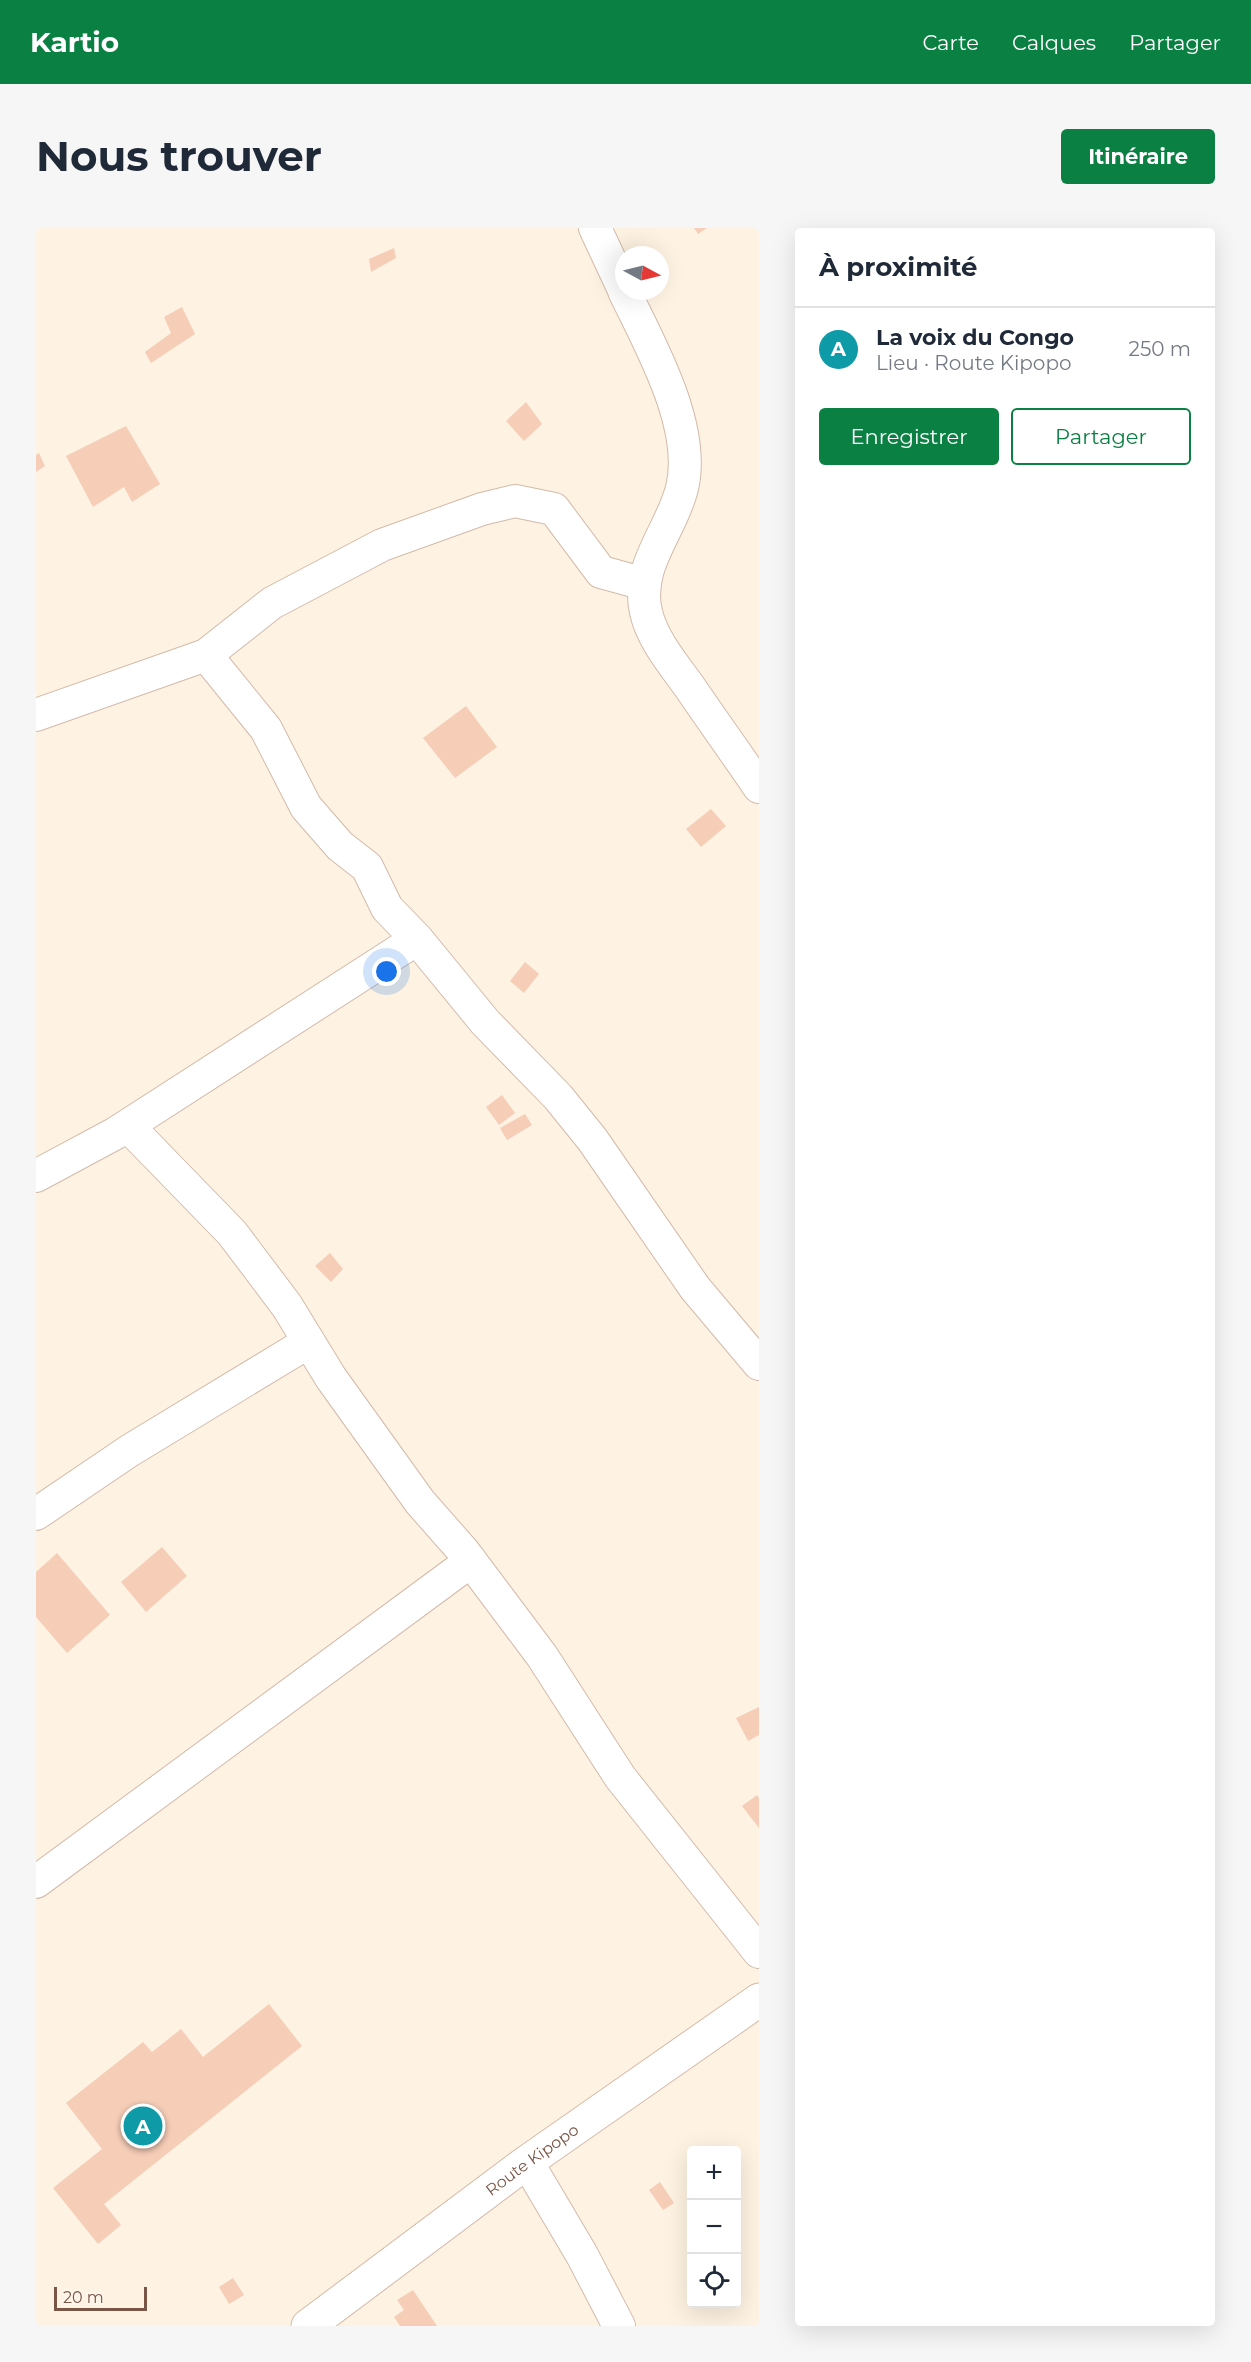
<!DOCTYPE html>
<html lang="fr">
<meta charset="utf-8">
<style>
body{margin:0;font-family:Montserrat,sans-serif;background:#f6f6f7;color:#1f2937}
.controls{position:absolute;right:18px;bottom:18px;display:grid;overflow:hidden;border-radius:6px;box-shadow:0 6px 24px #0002}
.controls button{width:54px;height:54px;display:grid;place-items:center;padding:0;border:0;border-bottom:2px solid #e0e1e3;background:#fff;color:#1f2937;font:30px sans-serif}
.compass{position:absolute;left:579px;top:18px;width:54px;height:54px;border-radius:50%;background:#fff;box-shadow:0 6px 24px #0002;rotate:97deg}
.scale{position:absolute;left:18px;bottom:15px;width:93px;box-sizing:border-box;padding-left:6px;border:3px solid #795546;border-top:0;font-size:16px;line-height:21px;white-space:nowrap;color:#795546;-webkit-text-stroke:4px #fff6eb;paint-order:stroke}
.you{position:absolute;left:351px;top:744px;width:21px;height:21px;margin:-15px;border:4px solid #fff;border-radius:50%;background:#1a73e8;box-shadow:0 0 0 9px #1a73e833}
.badge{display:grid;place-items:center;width:39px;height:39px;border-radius:50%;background:#0b8043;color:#fff;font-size:20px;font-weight:700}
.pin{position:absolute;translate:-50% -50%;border:3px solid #fff;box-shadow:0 2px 6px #0006}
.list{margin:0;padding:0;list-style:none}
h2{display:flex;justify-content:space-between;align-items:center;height:78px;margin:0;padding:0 24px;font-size:26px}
h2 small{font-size:20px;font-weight:400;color:#747a83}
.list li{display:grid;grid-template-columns:39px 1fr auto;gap:18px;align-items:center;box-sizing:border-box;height:84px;padding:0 24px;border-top:2px solid #e0e1e3}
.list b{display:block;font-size:22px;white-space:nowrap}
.list p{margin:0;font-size:20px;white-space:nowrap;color:#747a83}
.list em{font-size:20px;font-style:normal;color:#747a83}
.actions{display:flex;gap:12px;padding:18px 24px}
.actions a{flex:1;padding:14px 0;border:2px solid #0b8043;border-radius:6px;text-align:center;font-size:21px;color:#0b8043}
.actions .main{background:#0b8043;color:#fff}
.icon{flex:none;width:33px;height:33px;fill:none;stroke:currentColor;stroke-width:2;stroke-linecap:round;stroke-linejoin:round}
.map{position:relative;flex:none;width:723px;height:2098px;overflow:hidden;border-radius:6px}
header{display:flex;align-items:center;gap:36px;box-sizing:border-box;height:84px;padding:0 30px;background:#0b8043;color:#fff}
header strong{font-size:28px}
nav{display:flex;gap:33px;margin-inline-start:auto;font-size:21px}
.intro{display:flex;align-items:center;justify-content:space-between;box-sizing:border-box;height:144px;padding:0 36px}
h1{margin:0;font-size:42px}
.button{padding:15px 27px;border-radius:6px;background:#0b8043;color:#fff;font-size:21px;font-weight:700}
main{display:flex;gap:36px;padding:0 36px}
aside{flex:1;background:#fff;border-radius:6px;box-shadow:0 6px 24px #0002}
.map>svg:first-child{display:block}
.building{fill:#f6cdb7}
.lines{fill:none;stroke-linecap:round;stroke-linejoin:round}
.minor-casing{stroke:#d3baaa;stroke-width:34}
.secondary-casing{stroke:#d6baa7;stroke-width:35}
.minor{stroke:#fff;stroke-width:32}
.secondary{stroke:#fff;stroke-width:33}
.labels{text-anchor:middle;stroke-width:6;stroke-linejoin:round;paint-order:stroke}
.street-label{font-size:16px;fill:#795546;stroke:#fff6eb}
</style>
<header>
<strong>Kartio</strong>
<nav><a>Carte</a><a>Calques</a><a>Partager</a></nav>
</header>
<div class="intro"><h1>Nous trouver</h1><a class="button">Itinéraire</a></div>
<main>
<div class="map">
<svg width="723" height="2098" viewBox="0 0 723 2098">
<rect width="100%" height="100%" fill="#fef2e2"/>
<!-- building -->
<path class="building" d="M 658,0 L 671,0 L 662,6 Z
M 358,20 L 360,30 L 335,44 L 333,31 Z
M 146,79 L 159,106 L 115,135 L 109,124 L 135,105 L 128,89 Z
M 490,174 L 506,196 L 488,213 L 470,193 Z
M 90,198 L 124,256 L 96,274 L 88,259 L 57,279 L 30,228 Z
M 3,225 L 9,238 L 0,244 L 0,227 Z
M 430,478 L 461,519 L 419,550 L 387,510 Z
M 675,581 L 690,598 L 665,619 L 650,601 Z
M 489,734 L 503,746 L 488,765 L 474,753 Z
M 466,867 L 479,885 L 463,897 L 450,879 Z
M 489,886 L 496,897 L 471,912 L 464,900 Z
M 294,1025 L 307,1041 L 295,1054 L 279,1038 Z
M 126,1319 L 151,1348 L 110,1384 L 85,1354 Z
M 21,1325 L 74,1387 L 31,1425 L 0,1389 L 0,1344 Z
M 723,1479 L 723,1507 L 712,1513 L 700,1490 Z
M 721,1567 L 723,1570 L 723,1600 L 706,1578 Z
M 233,1776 L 266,1818 L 68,1976 L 85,1997 L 62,2016 L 17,1960 L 66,1921 L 30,1875 L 107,1814 L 116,1824 L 145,1801 L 167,1829 Z
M 624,1954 L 638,1975 L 627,1982 L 613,1962 Z
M 197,2050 L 208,2067 L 193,2076 L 183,2059 Z
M 377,2062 L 401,2098 L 364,2098 L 358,2089 L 368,2082 L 361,2072 Z"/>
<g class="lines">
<!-- minor casing -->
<g class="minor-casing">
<path id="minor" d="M 559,0 L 588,62
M 588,63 C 614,117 661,199 646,260 C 636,302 599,338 610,384 C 616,411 637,436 653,458 C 676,492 700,525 723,559
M 170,427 L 230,501 L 270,579 L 304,618 L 331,639 L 351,680 L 381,711 L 449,794 L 522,869 L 556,911 L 659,1060 L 723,1136
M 0,487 L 170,427 L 236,375 L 346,317 L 446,281 L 479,273 L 518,281 L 565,344 L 609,356
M 92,898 L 196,1005 L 251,1078 L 295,1150 L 384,1274 L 428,1324 L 506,1428 L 584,1549 L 723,1724
M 0,948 L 80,905 L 381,711
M 0,1286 L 93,1223 L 271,1115
M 0,1654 L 435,1333
M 491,1934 L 546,2027 L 583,2098"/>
</g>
<!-- secondary casing -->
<g class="secondary-casing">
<g id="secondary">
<path id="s1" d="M 272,2098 L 491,1934 L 723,1772"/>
</g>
</g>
<!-- minor -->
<use href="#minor" class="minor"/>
<!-- secondary -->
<use href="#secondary" class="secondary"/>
</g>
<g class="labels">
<!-- street labels -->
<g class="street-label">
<text dy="6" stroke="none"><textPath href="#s1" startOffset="279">Route Kipopo</textPath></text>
</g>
</g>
</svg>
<div class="controls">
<button>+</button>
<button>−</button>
<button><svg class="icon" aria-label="locate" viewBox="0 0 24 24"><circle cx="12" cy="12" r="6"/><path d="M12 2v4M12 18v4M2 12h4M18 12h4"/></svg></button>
</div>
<svg class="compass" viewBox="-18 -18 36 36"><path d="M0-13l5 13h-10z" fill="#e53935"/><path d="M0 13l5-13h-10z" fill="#747a83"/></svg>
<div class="scale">20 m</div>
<div class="you"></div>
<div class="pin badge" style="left:107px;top:1898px;background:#0f9aa8">A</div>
</div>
<aside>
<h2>À proximité<small></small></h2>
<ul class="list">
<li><span class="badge" style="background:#0f9aa8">A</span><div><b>La voix du Congo</b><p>Lieu · Route Kipopo</p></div><em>250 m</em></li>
</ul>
<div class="actions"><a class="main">Enregistrer</a><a>Partager</a></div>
</aside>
</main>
